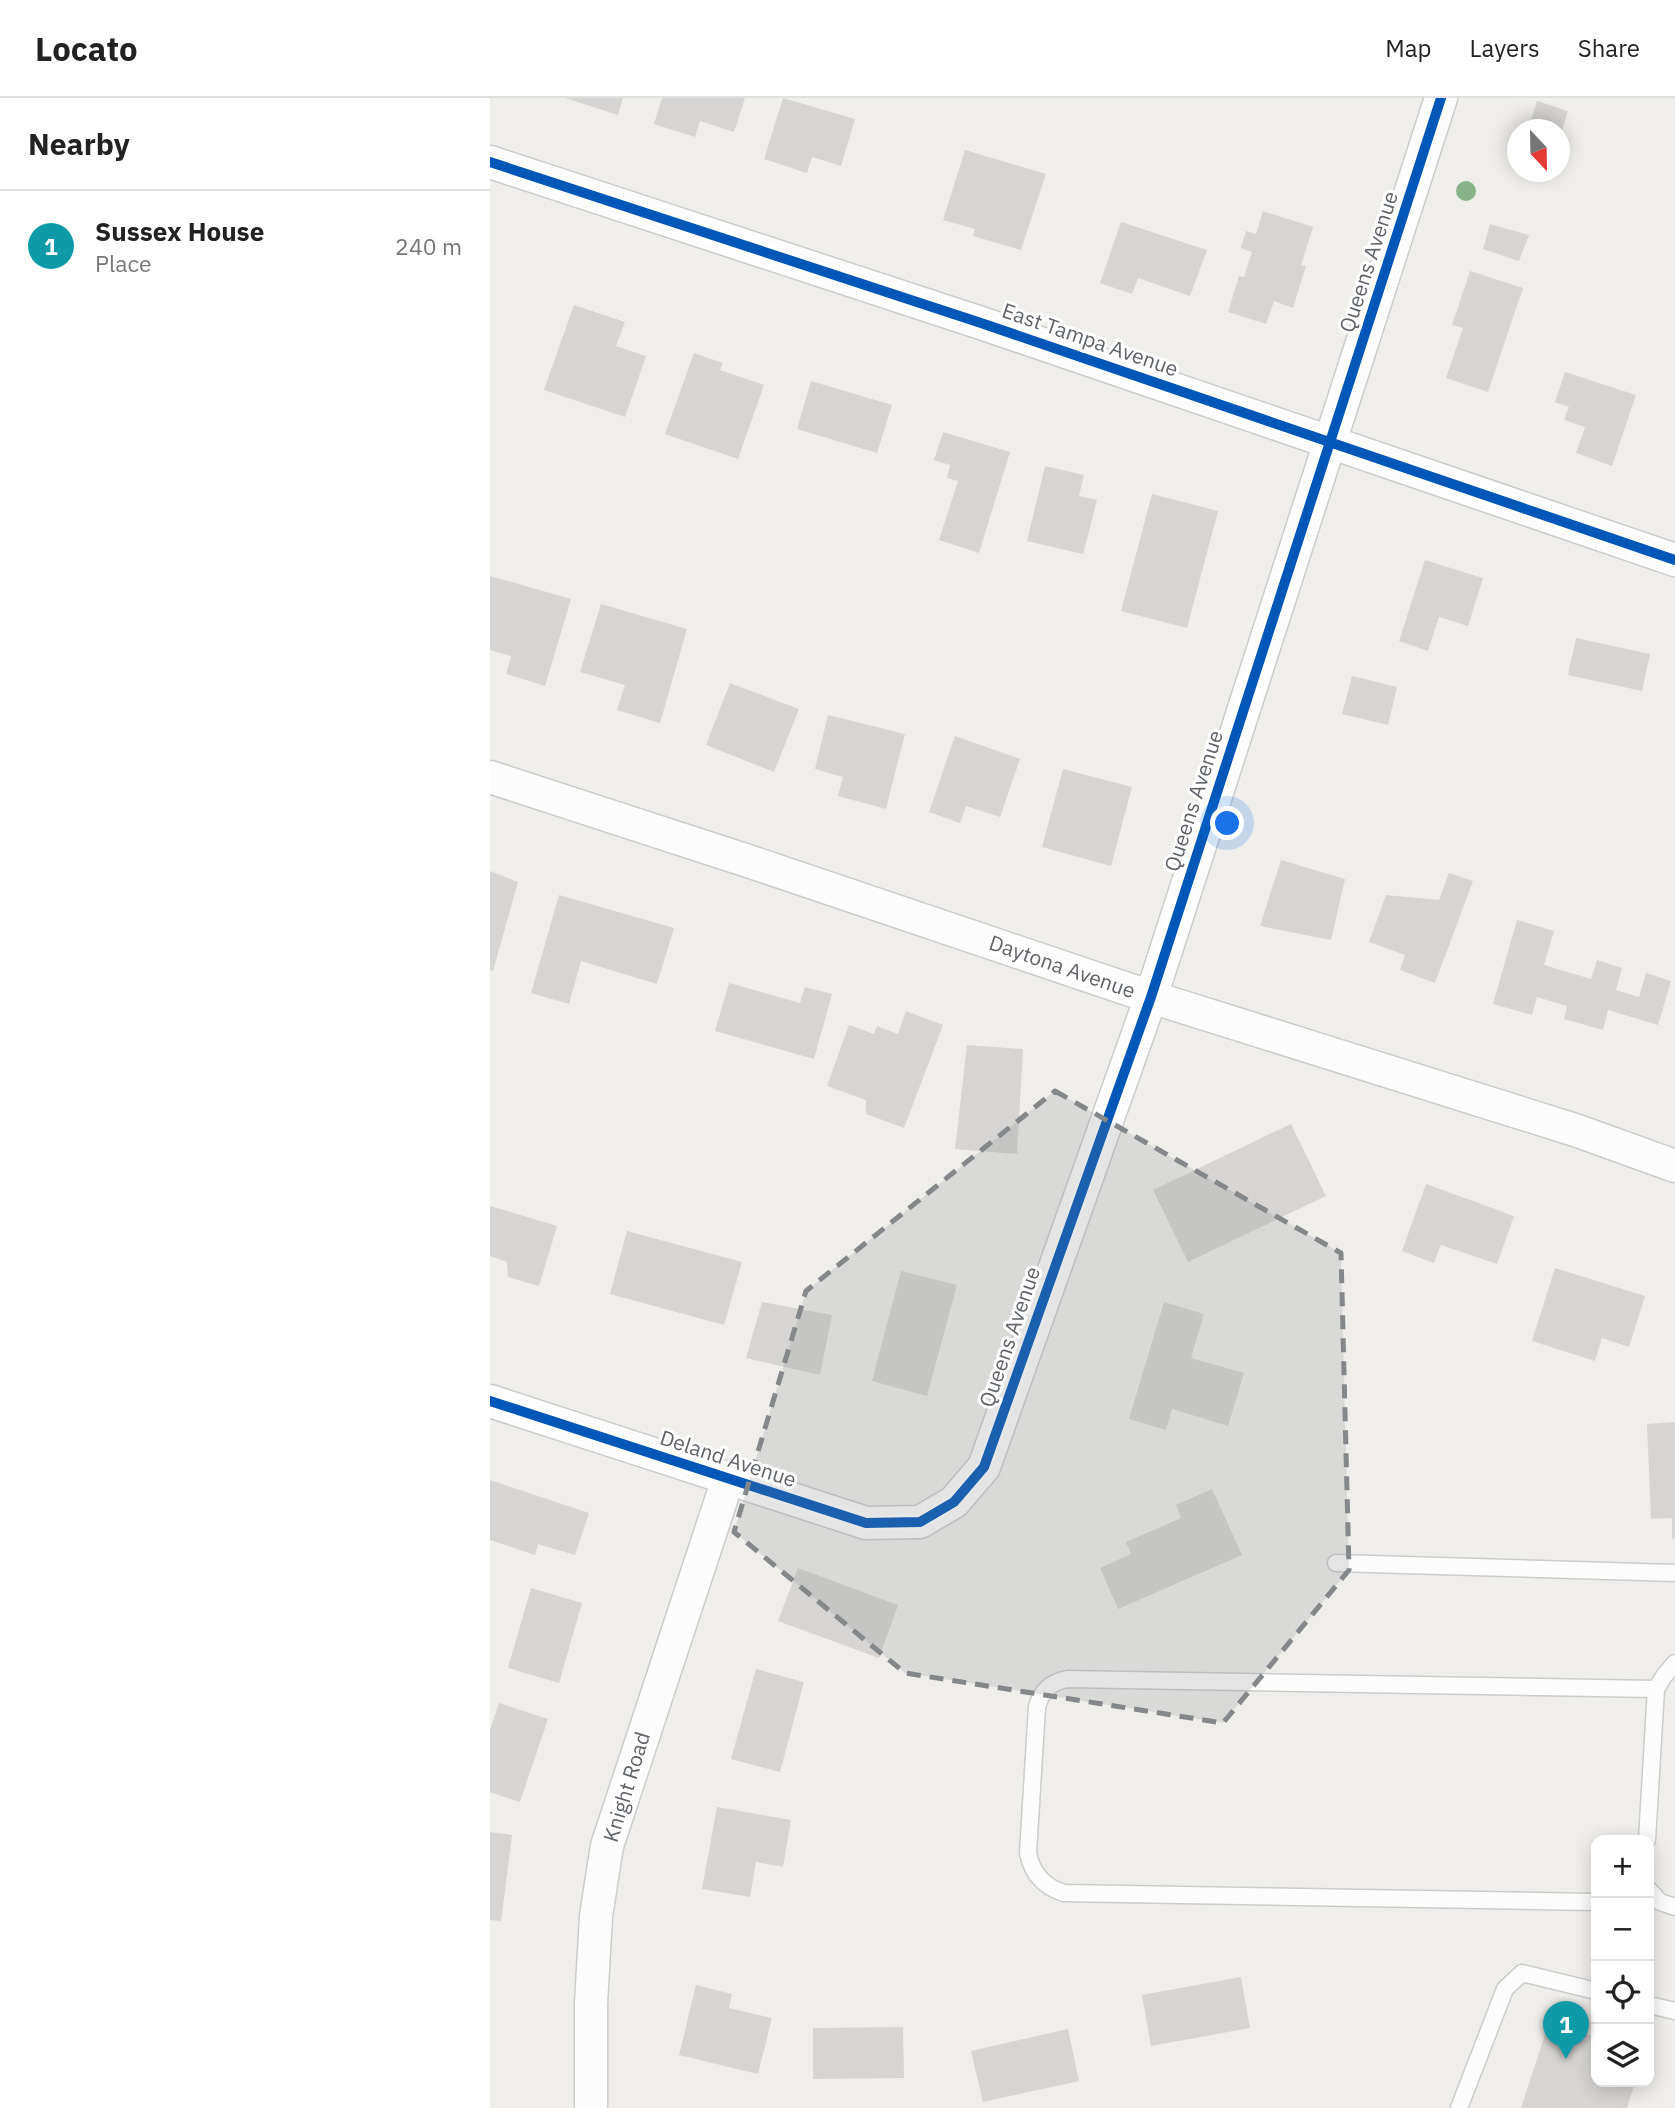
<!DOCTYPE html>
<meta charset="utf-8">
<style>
body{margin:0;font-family:"IBM Plex Sans",sans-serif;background:#f2f2f2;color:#222}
.controls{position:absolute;right:21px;bottom:21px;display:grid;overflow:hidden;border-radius:14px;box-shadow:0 4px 18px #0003}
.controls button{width:63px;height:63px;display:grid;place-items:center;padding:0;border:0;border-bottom:2px solid #e0e0e0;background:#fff;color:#222;font:35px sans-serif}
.compass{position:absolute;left:1017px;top:21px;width:63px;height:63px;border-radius:50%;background:#fff;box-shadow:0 4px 18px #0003;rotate:158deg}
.you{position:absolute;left:738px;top:726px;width:24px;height:24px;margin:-18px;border:5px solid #fff;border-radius:50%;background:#1a73e8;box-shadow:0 0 0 10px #1a73e833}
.badge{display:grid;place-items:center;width:46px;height:46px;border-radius:50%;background:#db2777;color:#fff;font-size:23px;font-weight:700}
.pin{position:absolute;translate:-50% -58px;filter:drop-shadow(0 2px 4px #0008)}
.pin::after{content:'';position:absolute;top:37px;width:24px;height:21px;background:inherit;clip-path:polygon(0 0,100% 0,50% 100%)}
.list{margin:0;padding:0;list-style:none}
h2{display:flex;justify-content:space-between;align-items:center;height:91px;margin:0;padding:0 28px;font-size:30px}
h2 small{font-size:23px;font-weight:400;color:#767676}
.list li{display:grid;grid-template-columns:46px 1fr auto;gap:21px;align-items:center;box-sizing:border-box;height:112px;padding:0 28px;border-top:2px solid #e0e0e0}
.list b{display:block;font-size:26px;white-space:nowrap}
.list p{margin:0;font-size:23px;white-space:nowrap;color:#767676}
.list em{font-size:23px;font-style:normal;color:#767676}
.icon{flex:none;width:38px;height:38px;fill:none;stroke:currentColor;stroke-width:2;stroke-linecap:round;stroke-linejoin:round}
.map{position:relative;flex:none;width:1185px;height:2010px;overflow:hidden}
header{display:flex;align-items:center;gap:42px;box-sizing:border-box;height:98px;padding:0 35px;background:#fff;border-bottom:2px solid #e0e0e0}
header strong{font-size:33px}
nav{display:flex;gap:38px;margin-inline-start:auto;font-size:24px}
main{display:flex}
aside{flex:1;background:#fff}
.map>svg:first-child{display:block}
.building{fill:#d6d5d3}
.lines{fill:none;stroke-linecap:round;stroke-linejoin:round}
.lane-casing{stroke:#cbcccc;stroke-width:19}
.street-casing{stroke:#cbcccc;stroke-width:35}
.lane{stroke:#fdfcfc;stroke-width:16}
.street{stroke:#fdfcfc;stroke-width:32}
.cycleway-casing{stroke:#fff;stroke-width:15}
.cycleway{stroke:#0057b8;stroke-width:10}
.tree{fill:#88b388}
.marked{fill:#84888a;fill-opacity:0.2;stroke:#84888a;stroke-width:5;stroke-dasharray:14 9;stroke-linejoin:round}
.labels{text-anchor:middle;stroke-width:6;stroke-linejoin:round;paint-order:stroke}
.street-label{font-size:21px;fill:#5f6368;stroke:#fff}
</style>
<header>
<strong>Locato</strong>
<nav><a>Map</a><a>Layers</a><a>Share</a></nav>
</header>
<main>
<aside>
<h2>Nearby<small></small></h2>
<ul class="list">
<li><span class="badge" style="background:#0f9aa8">1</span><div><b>Sussex House</b><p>Place</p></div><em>240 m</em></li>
</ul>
</aside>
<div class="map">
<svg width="1185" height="2010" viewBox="0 0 1185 2010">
<rect width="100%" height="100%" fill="#efeeea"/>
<!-- building -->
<path class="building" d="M 75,0 L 133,0 L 128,17 Z
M 172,0 L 255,0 L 244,34 L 210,23 L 205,39 L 164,26 Z
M 293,0 L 365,21 L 351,68 L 322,59 L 317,75 L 274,61 Z
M 1047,3 L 1078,13 L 1070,39 L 1070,32 L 1038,32 Z
M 475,52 L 556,76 L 531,152 L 483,138 L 485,131 L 453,122 Z
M 773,113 L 823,129 L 811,167 L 816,168 L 803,210 L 784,203 L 776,226 L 738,214 L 749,178 L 754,179 L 762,154 L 751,150 L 756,133 L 766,136 Z
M 631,124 L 717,152 L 700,198 L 648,180 L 642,196 L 610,185 Z
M 1000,126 L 1039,137 L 1029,163 L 993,151 Z
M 980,173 L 1033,190 L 998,294 L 956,280 L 973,230 L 962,227 Z
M 84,207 L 135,224 L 126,248 L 156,258 L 135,319 L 54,292 Z
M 204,255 L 233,265 L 230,272 L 274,287 L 248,361 L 175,336 Z
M 1075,274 L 1146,297 L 1122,368 L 1086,355 L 1095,329 L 1074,322 L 1079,309 L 1065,304 Z
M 321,283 L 402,307 L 387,355 L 307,331 Z
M 453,334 L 520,354 L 489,455 L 449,442 L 468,383 L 457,380 L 460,367 L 444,362 Z
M 555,368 L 594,377 L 589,398 L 607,402 L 593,456 L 537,443 Z
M 662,396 L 728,413 L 697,530 L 631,513 Z
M 935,462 L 993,480 L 978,528 L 949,519 L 938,553 L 909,543 Z
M 0,478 L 81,501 L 55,588 L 16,576 L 21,558 L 0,552 Z
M 111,506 L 197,531 L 170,625 L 127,612 L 135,587 L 90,574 Z
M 1086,540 L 1160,556 L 1152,593 L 1078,577 Z
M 862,578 L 907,589 L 898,627 L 852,616 Z
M 240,585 L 309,611 L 284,674 L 216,647 Z
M 338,617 L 415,636 L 396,711 L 348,698 L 353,679 L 325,671 Z
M 465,638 L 530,661 L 510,719 L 476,708 L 470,725 L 439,714 Z
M 573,671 L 642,689 L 621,768 L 552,749 Z
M 791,762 L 855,781 L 841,842 L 770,828 Z
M 0,773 L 28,784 L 3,873 L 0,872 Z
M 959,775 L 983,783 L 945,885 L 910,872 L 915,857 L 879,844 L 896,797 L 949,802 Z
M 69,797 L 184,830 L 167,886 L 91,863 L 79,906 L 41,895 Z
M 1027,822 L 1064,833 L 1054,867 L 1101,881 L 1107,862 L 1132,870 L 1126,892 L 1149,899 L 1156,875 L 1181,883 L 1168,927 L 1118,912 L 1113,932 L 1074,921 L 1077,908 L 1047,899 L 1042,917 L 1003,906 Z
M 239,885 L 310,905 L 315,889 L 342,896 L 324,961 L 225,933 Z
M 416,913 L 453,927 L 414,1030 L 376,1016 L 376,1002 L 337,988 L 359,927 L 384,936 L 387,928 L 408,936 Z
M 477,947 L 533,951 L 527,1056 L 465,1051 Z
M 801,1026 L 836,1098 L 698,1164 L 663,1092 Z
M 936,1086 L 1024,1118 L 1007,1166 L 951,1147 L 944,1165 L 912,1153 Z
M 0,1108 L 67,1128 L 49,1188 L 18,1179 L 17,1164 L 0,1158 Z
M 137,1133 L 252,1164 L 234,1227 L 120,1196 Z
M 1065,1170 L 1155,1198 L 1139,1249 L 1112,1240 L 1105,1263 L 1042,1243 Z
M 411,1173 L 467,1187 L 437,1298 L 382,1283 Z
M 272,1204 L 342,1217 L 330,1277 L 256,1260 Z
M 674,1204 L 714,1216 L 701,1260 L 754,1275 L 738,1328 L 682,1311 L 676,1332 L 639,1321 Z
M 1185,1324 L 1185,1440 L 1182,1441 L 1182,1420 L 1161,1421 L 1157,1326 Z
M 0,1382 L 99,1415 L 85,1457 L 48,1446 L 45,1457 L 0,1442 Z
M 722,1391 L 752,1457 L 628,1511 L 610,1470 L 641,1456 L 636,1444 L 691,1420 L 686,1407 Z
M 308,1470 L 408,1507 L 389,1560 L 288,1523 Z
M 41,1490 L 92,1505 L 69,1585 L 18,1570 Z
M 266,1571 L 314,1584 L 290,1674 L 241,1661 Z
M 9,1605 L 58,1621 L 30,1704 L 0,1694 L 0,1632 Z
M 227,1709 L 301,1722 L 293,1769 L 266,1764 L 260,1799 L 212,1791 Z
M 0,1734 L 22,1737 L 11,1823 L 0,1822 Z
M 751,1879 L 760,1930 L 661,1948 L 652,1897 Z
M 206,1887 L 242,1896 L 239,1910 L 282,1920 L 268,1976 L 189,1957 Z
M 1059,1924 L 1106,1939 L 1106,1984 L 1145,1984 L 1137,2010 L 1031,2010 Z
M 413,1929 L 414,1980 L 323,1981 L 323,1930 Z
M 578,1931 L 589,1983 L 493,2004 L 481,1953 Z"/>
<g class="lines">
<!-- lane casing -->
<g class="lane-casing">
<path id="lane" d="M 846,1465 L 1185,1475
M 1157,1742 L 1166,1591 L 1174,1578 L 1185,1565
M 1159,1792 L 1170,1804 L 1185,1809
M 1106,1804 L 574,1795 C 554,1789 542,1775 538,1755 L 547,1609 C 551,1593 561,1584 577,1581 L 1166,1591
M 1159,1907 L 1185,1913
M 969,2010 L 1015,1891 L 1032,1875 L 1106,1893"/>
</g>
<!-- street casing -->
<g class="street-casing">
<path id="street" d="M 0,64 L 491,225 L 1185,462
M 0,679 L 258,763 L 661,899 L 1085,1032 L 1185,1068
M 0,1303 L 376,1425 L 430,1424 L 464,1404 L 494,1369 L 661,899 L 951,0
M 101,2010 L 101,1906 L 106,1818 L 117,1748 L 238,1381"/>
</g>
<!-- lane -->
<use href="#lane" class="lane"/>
<!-- street -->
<use href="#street" class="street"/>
<!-- cycleway casing -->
<g class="cycleway-casing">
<path id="cycleway" d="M 0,64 L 491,225 L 1185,462
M 0,1303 L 376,1425 L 430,1424 L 464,1404 L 494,1369 L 661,899 L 951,0"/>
</g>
<!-- cycleway -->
<use href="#cycleway" class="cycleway"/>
</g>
<!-- trees -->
<circle class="tree" cx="976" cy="93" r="10"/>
<!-- marked area -->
<path class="marked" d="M 565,993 L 851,1155 L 859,1472 L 733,1625 L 415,1575 L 244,1434 L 316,1193 Z"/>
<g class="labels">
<!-- street labels -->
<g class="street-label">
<text transform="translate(879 164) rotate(-72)" y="7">Queens Avenue</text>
<text transform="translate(600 242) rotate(19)" y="7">East Tampa Avenue</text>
<text transform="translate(704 703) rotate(-72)" y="7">Queens Avenue</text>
<text transform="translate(572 869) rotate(19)" y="7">Daytona Avenue</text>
<text transform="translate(520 1239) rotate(-71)" y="7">Queens Avenue</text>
<text transform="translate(238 1361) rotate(18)" y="7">Deland Avenue</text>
<text transform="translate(137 1689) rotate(-73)" y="7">Knight Road</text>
</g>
</g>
</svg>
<div class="controls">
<button>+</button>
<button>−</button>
<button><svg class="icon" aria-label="locate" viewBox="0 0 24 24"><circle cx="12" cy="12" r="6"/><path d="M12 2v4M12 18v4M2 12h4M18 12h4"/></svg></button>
<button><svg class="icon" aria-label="layers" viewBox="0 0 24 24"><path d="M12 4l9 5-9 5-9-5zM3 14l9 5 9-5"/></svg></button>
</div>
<svg class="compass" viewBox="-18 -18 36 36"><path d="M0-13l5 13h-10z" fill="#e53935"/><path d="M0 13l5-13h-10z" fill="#767676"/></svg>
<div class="you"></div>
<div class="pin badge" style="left:1076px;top:1961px;background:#0f9aa8">1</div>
</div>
</main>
